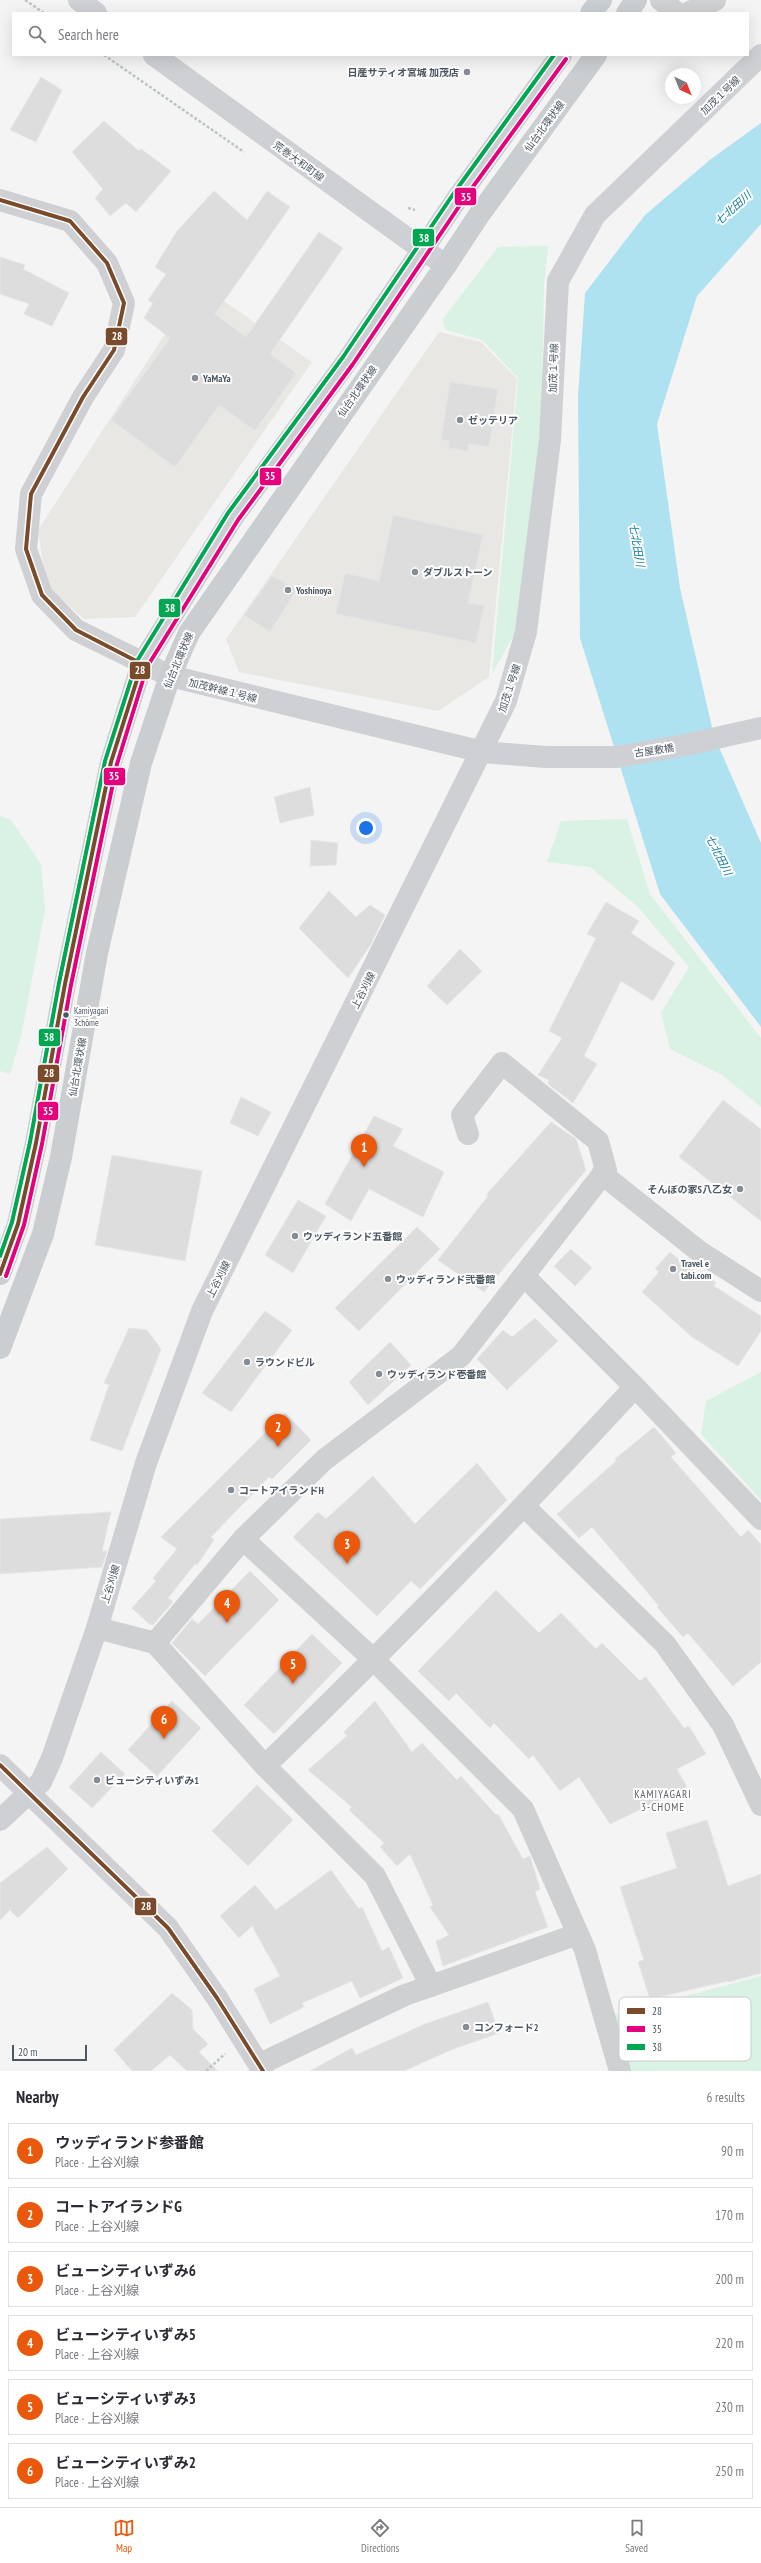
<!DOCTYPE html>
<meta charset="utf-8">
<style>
body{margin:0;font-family:"PT Sans Narrow","Noto Sans JP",sans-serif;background:#f2f2f3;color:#2b2b33}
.compass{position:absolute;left:665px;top:68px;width:36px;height:36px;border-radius:50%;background:#fff;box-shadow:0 4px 16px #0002;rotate:137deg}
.scale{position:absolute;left:12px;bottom:10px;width:75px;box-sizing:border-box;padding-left:4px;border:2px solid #4a5661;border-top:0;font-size:11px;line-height:14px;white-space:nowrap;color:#4a5661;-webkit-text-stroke:3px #fff;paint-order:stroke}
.you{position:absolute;left:366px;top:828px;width:14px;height:14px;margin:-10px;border:3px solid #fff;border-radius:50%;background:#1a73e8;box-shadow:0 0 0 6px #1a73e833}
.badge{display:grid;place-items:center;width:26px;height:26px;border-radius:50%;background:#ea580c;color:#fff;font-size:13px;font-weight:700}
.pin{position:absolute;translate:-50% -33px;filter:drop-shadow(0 1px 2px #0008)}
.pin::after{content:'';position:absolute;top:21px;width:14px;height:12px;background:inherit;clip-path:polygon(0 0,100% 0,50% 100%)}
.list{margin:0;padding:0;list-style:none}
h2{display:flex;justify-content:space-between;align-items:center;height:52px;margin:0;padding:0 16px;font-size:17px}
h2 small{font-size:13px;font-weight:400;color:#7c7c81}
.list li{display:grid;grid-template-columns:26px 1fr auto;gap:12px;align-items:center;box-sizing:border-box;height:56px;margin:0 8px 8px;padding:0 8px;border:1px solid #e1e1e2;border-radius:0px}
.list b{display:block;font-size:15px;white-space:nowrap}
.list p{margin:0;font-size:13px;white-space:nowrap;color:#7c7c81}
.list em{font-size:13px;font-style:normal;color:#7c7c81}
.icon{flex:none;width:22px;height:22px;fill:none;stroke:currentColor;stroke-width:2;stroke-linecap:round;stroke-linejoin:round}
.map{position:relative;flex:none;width:761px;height:2071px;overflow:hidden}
.search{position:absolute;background:#fff;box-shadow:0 4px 16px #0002;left:12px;right:12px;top:12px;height:44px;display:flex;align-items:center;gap:10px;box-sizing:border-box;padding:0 14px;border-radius:0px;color:#7c7c81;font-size:15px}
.sheet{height:436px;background:#fff}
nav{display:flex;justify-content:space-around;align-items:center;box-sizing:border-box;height:56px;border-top:1px solid #e1e1e2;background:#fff;font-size:11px;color:#7c7c81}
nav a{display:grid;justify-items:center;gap:2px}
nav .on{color:#ea580c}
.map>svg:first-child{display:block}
.commercial{fill:#e8e7e3}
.green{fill:#d9f2e3}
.water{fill:#aee2f0}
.building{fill:#ddddde;stroke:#e5e6e7}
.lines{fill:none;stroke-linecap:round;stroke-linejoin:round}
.path{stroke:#bcc7c4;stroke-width:2.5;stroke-dasharray:3 2;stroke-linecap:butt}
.street{stroke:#ced0d2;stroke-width:22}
.secondary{stroke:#ced0d4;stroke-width:22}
.primary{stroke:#caced1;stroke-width:22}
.bus-1-casing{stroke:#fff;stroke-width:7}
.bus-2-casing{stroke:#fff;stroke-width:7}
.bus-3-casing{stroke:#fff;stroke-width:7}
.bus-1{stroke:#7a4b2a;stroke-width:4}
.bus-2{stroke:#e5007d;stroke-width:4}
.bus-3{stroke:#00a651;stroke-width:4}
.poi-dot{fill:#868d94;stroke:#fff;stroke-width:1.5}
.bus-dot{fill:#4a5661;stroke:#fff;stroke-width:1.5}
.labels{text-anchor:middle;stroke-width:4;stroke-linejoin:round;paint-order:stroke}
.bus-label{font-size:9px;fill:#4a5661;stroke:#fff;text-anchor:start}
.poi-label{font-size:10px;font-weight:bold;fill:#4a5661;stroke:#fff;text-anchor:start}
.street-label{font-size:10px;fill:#4a5661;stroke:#fff}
.water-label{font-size:11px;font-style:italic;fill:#0c7c9b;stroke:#fff}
.neighbourhood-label{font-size:11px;letter-spacing:1px;fill:#5f6368;stroke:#fff}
.key{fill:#fff;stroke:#c9ccd0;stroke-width:1}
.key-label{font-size:11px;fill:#4a5661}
.line-badge{stroke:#fff;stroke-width:1.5}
.badge-label{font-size:11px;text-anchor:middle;font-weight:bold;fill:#fff}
</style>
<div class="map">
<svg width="761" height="2071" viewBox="0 0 761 2071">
<rect width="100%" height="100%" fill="#f4f4f4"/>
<!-- commercial -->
<path class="commercial" d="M 198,283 L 312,362 L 135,617 L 84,619 L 46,586 L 38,530 Z
M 439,332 L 481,342 L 517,379 L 489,677 L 438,711 L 239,672 L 226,639 Z"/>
<!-- green -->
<path class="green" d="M 548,246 L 544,287 L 541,435 L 517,629 L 492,674 L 518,378 L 482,340 L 446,330 L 442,320 L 498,247 Z
M 0,816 L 11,820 L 41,864 L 45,910 L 21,1037 L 10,1074 L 0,1071 Z
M 627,819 L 650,894 L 761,1038 L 761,1107 L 722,1075 L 670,1049 L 661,1013 L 689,967 L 638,907 L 590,867 L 547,862 L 561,821 Z
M 761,1372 L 761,1500 L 701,1434 L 706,1401 Z
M 761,1976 L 761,2071 L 629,2071 L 614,2015 Z"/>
<!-- water -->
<path class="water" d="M 761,123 L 761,224 L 697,296 L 657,424 L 680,588 L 714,736 L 761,843 L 761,1027 L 660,894 L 580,638 L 578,396 L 585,293 L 645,215 L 711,159 Z"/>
<!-- building -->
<path class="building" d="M 41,77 L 62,90 L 36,142 L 10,130 Z
M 104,121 L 139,151 L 141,149 L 171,171 L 136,212 L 126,203 L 110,216 L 95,198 L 103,189 L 72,152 Z
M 214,191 L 247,220 L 267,191 L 290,207 L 215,314 L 246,337 L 319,232 L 343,248 L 270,354 L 296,373 L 255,431 L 219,405 L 175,467 L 111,420 L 170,338 L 144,318 L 153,303 L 148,300 L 166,274 L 155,267 L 177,231 Z
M 0,257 L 25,265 L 23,269 L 69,293 L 52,326 L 24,314 L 29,304 L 0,294 Z
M 450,382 L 498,389 L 489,447 L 469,444 L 468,451 L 448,448 L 449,441 L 441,440 Z
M 393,515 L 483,535 L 468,603 L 484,606 L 476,643 L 336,614 L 345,573 L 379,581 Z
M 272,576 L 297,589 L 270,632 L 244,615 Z
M 310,787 L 314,815 L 280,823 L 274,797 Z
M 311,840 L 338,843 L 336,865 L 310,866 Z
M 329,891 L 356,917 L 370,905 L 385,915 L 371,944 L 348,978 L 299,928 Z
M 606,902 L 639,921 L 631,933 L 675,963 L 653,1001 L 621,981 L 584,1056 L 597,1064 L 573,1103 L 548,1084 L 549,1080 L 538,1075 L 562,1038 L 549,1031 L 596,938 L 587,934 Z
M 460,949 L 482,971 L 447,1005 L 427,986 Z
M 241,1097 L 271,1112 L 258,1136 L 230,1123 Z
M 723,1100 L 761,1129 L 761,1221 L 679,1157 Z
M 374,1116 L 403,1129 L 393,1146 L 444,1172 L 423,1217 L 369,1189 L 351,1221 L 325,1204 Z
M 551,1122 L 576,1139 L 586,1170 L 484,1292 L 438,1260 L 488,1196 L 486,1195 Z
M 112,1155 L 202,1171 L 185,1261 L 95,1245 Z
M 298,1200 L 326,1216 L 293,1273 L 265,1255 Z
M 417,1227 L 440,1249 L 359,1331 L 335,1308 Z
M 571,1249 L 592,1268 L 575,1286 L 554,1266 Z
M 670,1252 L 697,1275 L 701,1271 L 716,1283 L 714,1286 L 761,1316 L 761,1331 L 738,1366 L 692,1337 L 642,1292 L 659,1272 L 655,1269 Z
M 265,1311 L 292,1330 L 231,1412 L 202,1393 Z
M 535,1318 L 558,1341 L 507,1390 L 477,1359 L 503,1330 L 512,1337 Z
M 129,1328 L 147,1330 L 161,1349 L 122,1451 L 90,1440 L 109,1385 L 104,1383 Z
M 390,1342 L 411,1365 L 368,1405 L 349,1382 Z
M 285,1413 L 311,1440 L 272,1479 L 269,1477 L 211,1537 L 214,1540 L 197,1565 L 195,1564 L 168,1598 L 173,1602 L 153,1625 L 148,1623 L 132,1608 L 156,1581 L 153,1578 L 177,1549 L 161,1537 Z
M 654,1427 L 676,1453 L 671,1457 L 741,1537 L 748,1530 L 761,1544 L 761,1662 L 733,1686 L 688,1633 L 683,1637 L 657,1607 L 659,1606 L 592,1527 L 579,1538 L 557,1514 L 616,1461 L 615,1459 Z
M 477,1463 L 507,1500 L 420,1589 L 411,1581 L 377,1616 L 293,1537 L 318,1512 L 326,1519 L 373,1476 L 415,1524 Z
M 111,1512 L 102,1551 L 107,1551 L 102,1567 L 0,1574 L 0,1519 Z
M 250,1571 L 279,1600 L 205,1676 L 172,1643 L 192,1619 L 198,1624 Z
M 496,1590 L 539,1633 L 561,1613 L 596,1649 L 602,1643 L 640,1681 L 646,1677 L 684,1728 L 689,1726 L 706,1754 L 677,1769 L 687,1787 L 610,1824 L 579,1777 L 560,1791 L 533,1755 L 529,1759 L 494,1723 L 490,1728 L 456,1693 L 449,1701 L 418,1671 Z
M 312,1634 L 342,1663 L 274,1734 L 244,1705 Z
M 172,1701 L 201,1728 L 157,1776 L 128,1750 Z
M 375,1701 L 412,1752 L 422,1743 L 457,1780 L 461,1776 L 496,1815 L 498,1814 L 523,1859 L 530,1856 L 540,1889 L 535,1892 L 548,1927 L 443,1966 L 436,1941 L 449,1935 L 430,1907 L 433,1905 L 410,1854 L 397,1866 L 380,1847 L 384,1843 L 349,1810 L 352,1807 L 308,1770 L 347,1736 L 344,1732 Z
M 101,1752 L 125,1774 L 92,1808 L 69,1787 Z
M 257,1785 L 293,1820 L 248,1866 L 212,1831 Z
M 707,1820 L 728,1886 L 761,1874 L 761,1973 L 729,1982 L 728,1981 L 650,1999 L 638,1962 L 644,1960 L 620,1887 L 677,1868 L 666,1833 Z
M 47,1847 L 68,1869 L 18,1918 L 10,1910 L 0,1920 L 0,1883 Z
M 331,1870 L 359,1909 L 362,1907 L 382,1951 L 389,1947 L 403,1978 L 360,1998 L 352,1981 L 302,2003 L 304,2007 L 270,2024 L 254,1989 L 280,1976 L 252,1926 L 239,1938 L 220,1916 L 255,1885 L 276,1910 Z
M 172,1993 L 192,2010 L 193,2029 L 208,2044 L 199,2052 L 218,2071 L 187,2071 L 170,2055 L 151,2071 L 132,2071 L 114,2050 Z
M 488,2002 L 499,2033 L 451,2050 L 404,2071 L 310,2071 L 352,2048 L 356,2055 L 425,2024 Z"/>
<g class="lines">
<!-- path -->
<path class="path" d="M 25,0 L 44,13
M 104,55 L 244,152
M 408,208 L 415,210
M 206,2071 L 225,2054"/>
<!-- street -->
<path class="street" d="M 661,0 L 677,13
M 688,13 L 715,0
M 602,1174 L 700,1252 L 761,1291
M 524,1276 L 635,1387 L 761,1519
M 525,1507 L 665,1644 L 723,1725 L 761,1805
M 243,1539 L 374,1660 L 523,1809 L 585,1950 L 620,2071
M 97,1628 L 155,1643 L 265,1766 L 375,1876 L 431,1986
M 155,1643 L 243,1539 L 324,1460 L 461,1356 L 606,1170 L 598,1141 L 502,1063 L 462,1115 L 468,1134
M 265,1766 C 392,1643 515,1517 635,1387
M 260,2064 L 405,1995 L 578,1934"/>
<!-- secondary -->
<path class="secondary" d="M 79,0 L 96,13
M 154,55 L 423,250 L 446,265
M 0,200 L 70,221 L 107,263 L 124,303 L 114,350 L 83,397 L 31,494 L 26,549 L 42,595 L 76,630 L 170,676 L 483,752 L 545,757 L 617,757 L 685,745 L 761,728
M 0,1765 L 168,1928 L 217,1998 L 263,2071
M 0,1820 L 41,1782 L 52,1758 L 97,1628 L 146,1463 L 202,1311 L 506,701 L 526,632 L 550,440 L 558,281 L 595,215 L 761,55"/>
<!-- primary -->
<path class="primary" d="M 591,13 L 601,0
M 627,13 L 636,0
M 0,1274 L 18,1224 L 36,1143 L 65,984 L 111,762 L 142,664 L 233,517 L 348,360 L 459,196 L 561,55
M 0,1348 L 43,1234 L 61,1157 L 97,953 L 141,763 L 170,676 L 189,633 L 446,265 L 479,215 L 596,55"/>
<!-- bus-1 casing -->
<g class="bus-1-casing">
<path id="bus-1" d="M 0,200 L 70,221 L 107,263 L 124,303 L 114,350 L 83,397 L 31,494 L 26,549 L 42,595 L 76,630 L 142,664 L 111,762 L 65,984 L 36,1143 L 18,1224 L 0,1274
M 0,1765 L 168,1928 L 217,1998 L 263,2071"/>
</g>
<!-- bus-2 casing -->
<g class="bus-2-casing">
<path id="bus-2" d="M 6,1276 L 24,1225 L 42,1144 L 71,985 L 117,764 L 147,667 L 238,520 L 353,364 L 464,199 L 566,59"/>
</g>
<!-- bus-3 casing -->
<g class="bus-3-casing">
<path id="bus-3" d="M 0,1256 L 12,1222 L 30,1142 L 59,983 L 105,761 L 137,661 L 228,513 L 343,357 L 454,193 L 554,55"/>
</g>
<!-- bus-1 -->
<use href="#bus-1" class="bus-1"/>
<!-- bus-2 -->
<use href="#bus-2" class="bus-2"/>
<!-- bus-3 -->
<use href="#bus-3" class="bus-3"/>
</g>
<!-- markers -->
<g class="poi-dot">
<circle cx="467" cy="72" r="4"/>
<circle cx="195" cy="378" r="4"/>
<circle cx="460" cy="420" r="4"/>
<circle cx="415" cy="572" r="4"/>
<circle cx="288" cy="590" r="4"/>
<circle cx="740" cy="1189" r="4"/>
<circle cx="295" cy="1236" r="4"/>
<circle cx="673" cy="1269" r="4"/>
<circle cx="388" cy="1279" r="4"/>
<circle cx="247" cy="1362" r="4"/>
<circle cx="379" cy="1374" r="4"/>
<circle cx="231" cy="1490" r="4"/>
<circle cx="97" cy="1780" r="4"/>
<circle cx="466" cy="2027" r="4"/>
</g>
<circle class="bus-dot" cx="66" cy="1015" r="3.5"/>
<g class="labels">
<!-- bus labels -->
<g class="bus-label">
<text x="74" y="1014">Kamiyagari<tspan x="74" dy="12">3chōme</tspan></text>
</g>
<!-- poi labels -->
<g class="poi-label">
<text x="459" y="76" text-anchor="end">日産サティオ宮城 加茂店</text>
<text x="203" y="382">YaMaYa</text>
<text x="468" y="424">ゼッテリア</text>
<text x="423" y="576">ダブルストーン</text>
<text x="296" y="594">Yoshinoya</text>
<text x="732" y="1193" text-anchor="end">そんぽの家S八乙女</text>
<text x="303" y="1240">ウッディランド五番館</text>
<text x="681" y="1267">Travel e<tspan x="681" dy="12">tabi.com</tspan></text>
<text x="396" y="1283">ウッディランド弐番館</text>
<text x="255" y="1366">ラウンドビル</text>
<text x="387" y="1378">ウッディランド壱番館</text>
<text x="239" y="1494">コートアイランドH</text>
<text x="105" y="1784">ビューシティいずみ1</text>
<text x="474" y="2031">コンフォード2</text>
</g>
<!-- street labels -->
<g class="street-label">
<text transform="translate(720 95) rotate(-44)" y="4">加茂１号線</text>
<text transform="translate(544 126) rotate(-54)" y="4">仙台北環状線</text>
<text transform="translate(299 161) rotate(36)" y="4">荒巻大和町線</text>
<text transform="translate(553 368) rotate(-88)" y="4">加茂１号線</text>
<text transform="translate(357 391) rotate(-55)" y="4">仙台北環状線</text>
<text transform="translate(178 660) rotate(-67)" y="4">仙台北環状線</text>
<text transform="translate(509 688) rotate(-72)" y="4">加茂１号線</text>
<text transform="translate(223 690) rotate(14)" y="4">加茂幹線１号線</text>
<text transform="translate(654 750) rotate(-9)" y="4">古屋敷橋</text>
<text transform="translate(363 990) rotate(-63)" y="4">上谷刈線</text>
<text transform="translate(77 1067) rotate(-80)" y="4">仙台北環状線</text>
<text transform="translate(218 1279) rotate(-63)" y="4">上谷刈線</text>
<text transform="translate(110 1584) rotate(-73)" y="4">上谷刈線</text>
</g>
<!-- water labels -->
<g class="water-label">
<text transform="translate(733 208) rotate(-42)" y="4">七北田川</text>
<text transform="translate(637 545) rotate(80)" y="4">七北田川</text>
<text transform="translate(719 855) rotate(63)" y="4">七北田川</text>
</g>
<!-- neighbourhood labels -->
<g class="neighbourhood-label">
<text x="663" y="1798">KAMIYAGARI<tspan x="663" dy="13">3-CHOME</tspan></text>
</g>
</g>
<!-- legend -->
<rect x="619" y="1997" width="132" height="64" rx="6" class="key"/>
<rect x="627" y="2008" width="18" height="6" fill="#7a4b2a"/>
<rect x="627" y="2026" width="18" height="6" fill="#e5007d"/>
<rect x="627" y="2044" width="18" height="6" fill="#00a651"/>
<g class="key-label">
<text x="652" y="2015">28</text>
<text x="652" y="2033">35</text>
<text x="652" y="2051">38</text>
</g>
<g class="line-badge">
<rect x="454" y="187" width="23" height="19" rx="4" fill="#e5007d"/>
<rect x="412" y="228" width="23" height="19" rx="4" fill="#00a651"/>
<rect x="105" y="327" width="23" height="19" rx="4" fill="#7a4b2a"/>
<rect x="259" y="467" width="23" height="19" rx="4" fill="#e5007d"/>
<rect x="158" y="598" width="23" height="20" rx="4" fill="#00a651"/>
<rect x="129" y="661" width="22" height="19" rx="4" fill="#7a4b2a"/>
<rect x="103" y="767" width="23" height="19" rx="4" fill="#e5007d"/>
<rect x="38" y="1028" width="23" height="19" rx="4" fill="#00a651"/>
<rect x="37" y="1064" width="23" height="19" rx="4" fill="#7a4b2a"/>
<rect x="37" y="1101" width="22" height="20" rx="4" fill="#e5007d"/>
<rect x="134" y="1897" width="23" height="19" rx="4" fill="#7a4b2a"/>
</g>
<g class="badge-label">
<text x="466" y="201">35</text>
<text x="424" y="242">38</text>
<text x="117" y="340">28</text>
<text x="270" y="480">35</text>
<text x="170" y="612">38</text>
<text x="140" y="674">28</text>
<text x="114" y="780">35</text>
<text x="49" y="1041">38</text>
<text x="49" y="1077">28</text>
<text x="48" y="1115">35</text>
<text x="146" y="1910">28</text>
</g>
</svg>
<svg class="compass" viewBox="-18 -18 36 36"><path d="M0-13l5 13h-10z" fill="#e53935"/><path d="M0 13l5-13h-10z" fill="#7c7c81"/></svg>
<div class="scale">20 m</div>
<div class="you"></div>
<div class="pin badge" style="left:364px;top:1167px">1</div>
<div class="pin badge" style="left:278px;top:1447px">2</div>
<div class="pin badge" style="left:347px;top:1564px">3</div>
<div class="pin badge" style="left:227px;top:1623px">4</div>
<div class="pin badge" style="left:293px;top:1684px">5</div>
<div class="pin badge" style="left:164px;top:1739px">6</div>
<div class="search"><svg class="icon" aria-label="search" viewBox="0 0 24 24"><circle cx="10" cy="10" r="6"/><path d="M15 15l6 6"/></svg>Search here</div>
</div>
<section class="sheet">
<h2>Nearby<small>6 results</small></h2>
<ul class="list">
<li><span class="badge">1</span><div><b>ウッディランド参番館</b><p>Place · 上谷刈線</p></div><em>90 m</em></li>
<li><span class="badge">2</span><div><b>コートアイランドG</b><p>Place · 上谷刈線</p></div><em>170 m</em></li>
<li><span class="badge">3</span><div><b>ビューシティいずみ6</b><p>Place · 上谷刈線</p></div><em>200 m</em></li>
<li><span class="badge">4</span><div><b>ビューシティいずみ5</b><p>Place · 上谷刈線</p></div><em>220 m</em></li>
<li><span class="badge">5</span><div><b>ビューシティいずみ3</b><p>Place · 上谷刈線</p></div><em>230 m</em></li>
<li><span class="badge">6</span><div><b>ビューシティいずみ2</b><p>Place · 上谷刈線</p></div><em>250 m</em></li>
</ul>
</section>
<nav>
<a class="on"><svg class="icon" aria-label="map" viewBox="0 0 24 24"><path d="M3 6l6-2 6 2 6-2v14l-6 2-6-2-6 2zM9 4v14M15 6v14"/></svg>Map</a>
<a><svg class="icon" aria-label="directions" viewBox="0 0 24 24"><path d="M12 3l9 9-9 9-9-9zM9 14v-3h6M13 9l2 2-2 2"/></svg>Directions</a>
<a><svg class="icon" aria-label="saved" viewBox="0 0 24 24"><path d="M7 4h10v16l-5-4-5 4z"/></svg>Saved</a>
</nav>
